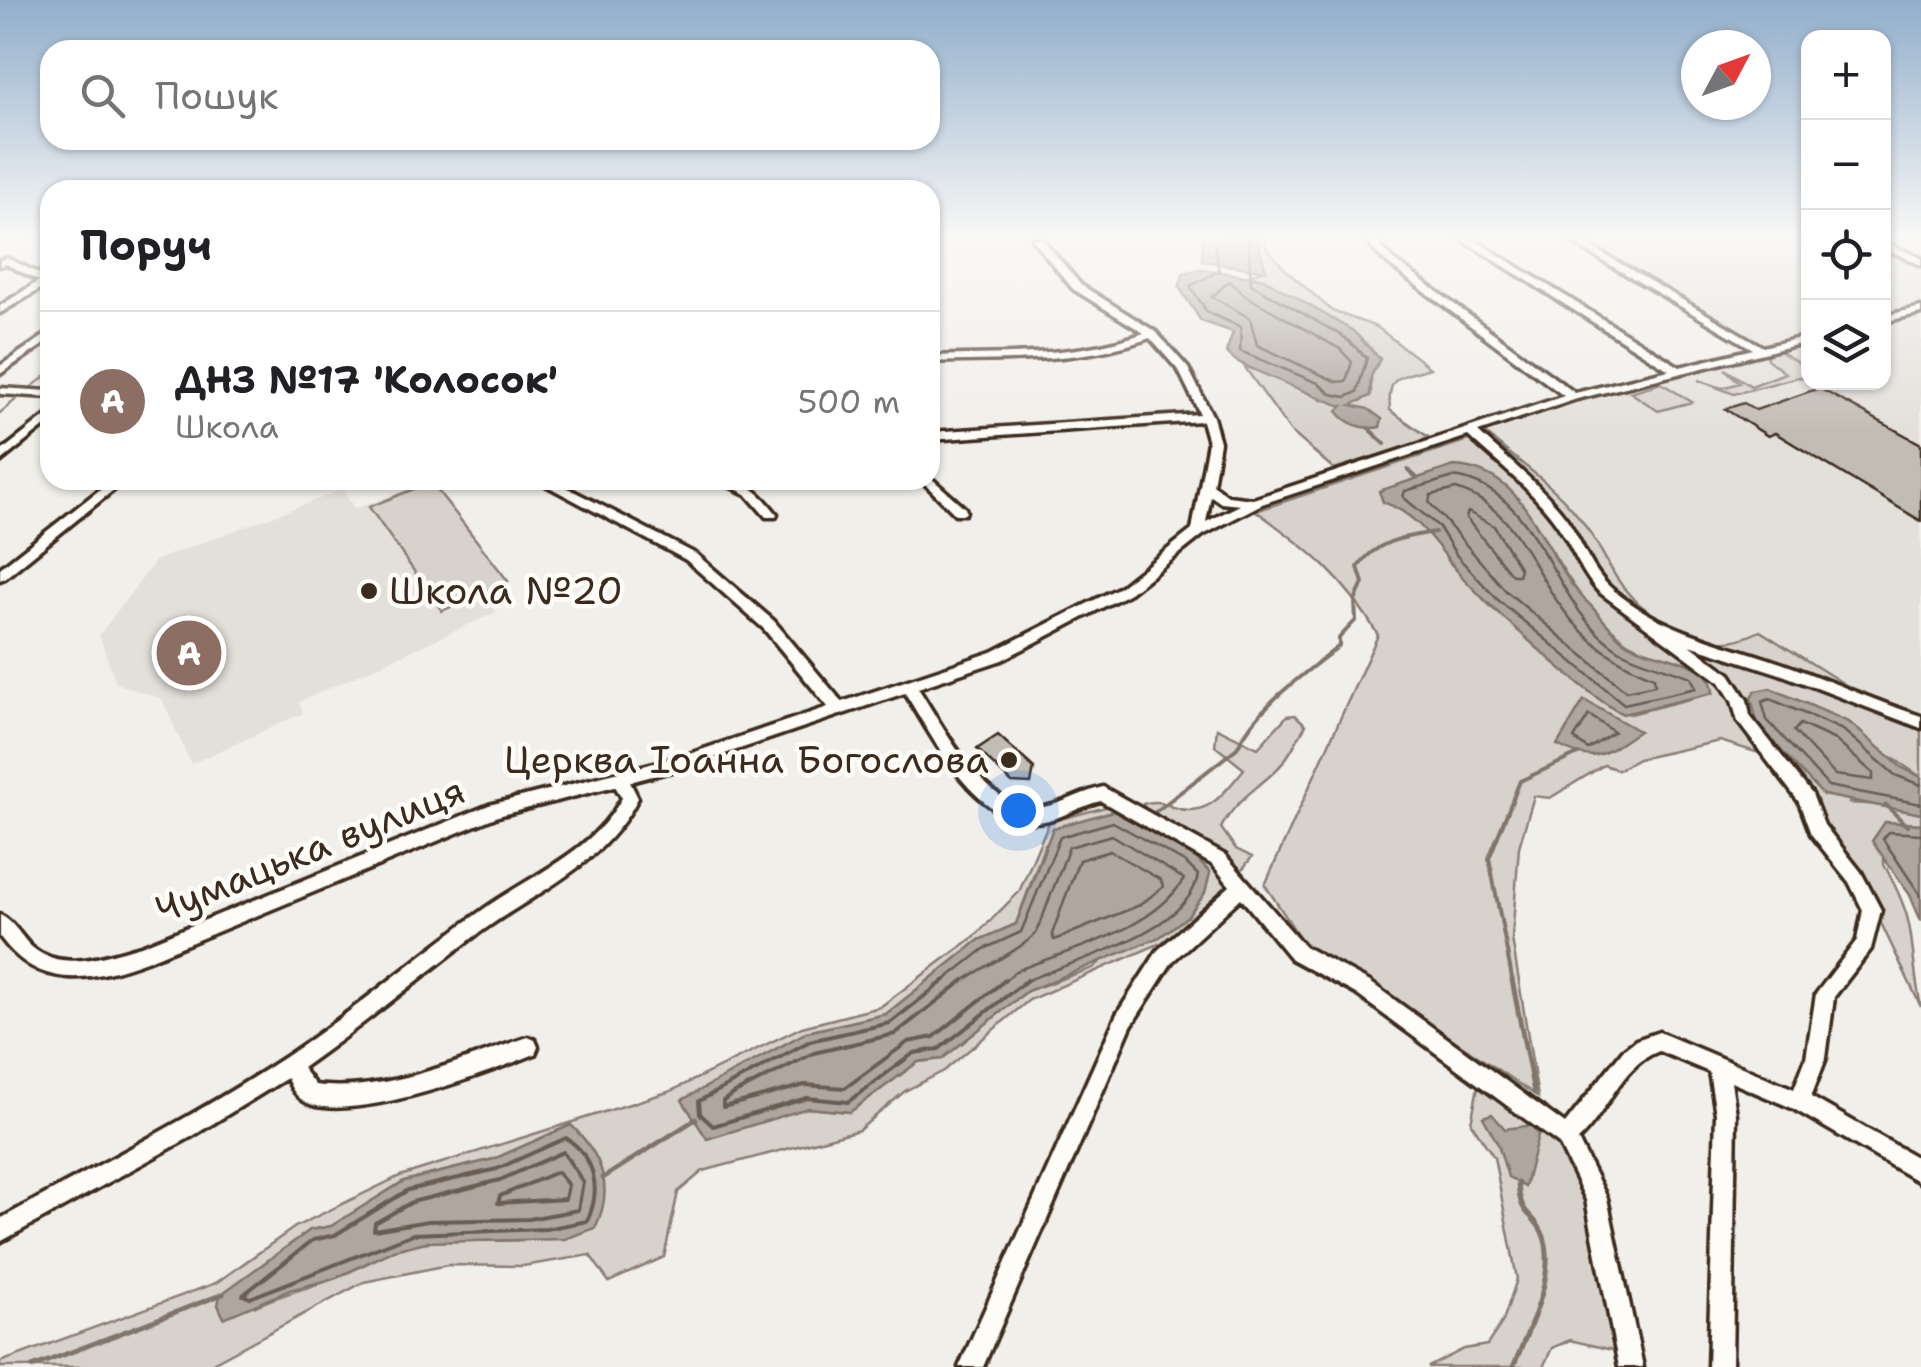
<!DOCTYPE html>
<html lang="uk">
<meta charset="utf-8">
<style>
body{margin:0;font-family:"Shantell Sans",sans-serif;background:#f6f6f6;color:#202124}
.controls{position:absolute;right:30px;top:30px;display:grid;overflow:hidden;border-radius:20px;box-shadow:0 2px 8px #0004}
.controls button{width:90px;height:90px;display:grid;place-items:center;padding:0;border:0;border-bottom:2px solid #e0e0e0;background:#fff;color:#202124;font:50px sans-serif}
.compass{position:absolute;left:1681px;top:30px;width:90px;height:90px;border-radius:50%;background:#fff;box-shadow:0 2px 8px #0004;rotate:49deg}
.you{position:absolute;left:1018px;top:810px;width:35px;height:35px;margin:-25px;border:8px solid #fff;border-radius:50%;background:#1a73e8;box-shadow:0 0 0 15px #1a73e833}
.badge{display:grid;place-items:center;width:65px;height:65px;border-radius:50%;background:#3b2a1e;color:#fff;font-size:32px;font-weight:700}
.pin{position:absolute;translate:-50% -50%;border:5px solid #fff;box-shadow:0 2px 10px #0006}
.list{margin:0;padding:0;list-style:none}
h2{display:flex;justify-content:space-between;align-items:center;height:130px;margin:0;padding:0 40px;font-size:42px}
h2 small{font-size:32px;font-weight:400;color:#757577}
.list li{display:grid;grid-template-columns:65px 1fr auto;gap:30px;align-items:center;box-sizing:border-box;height:180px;padding:0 40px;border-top:2px solid #e0e0e0}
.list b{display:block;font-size:38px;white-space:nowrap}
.list p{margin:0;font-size:32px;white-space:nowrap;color:#757577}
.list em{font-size:32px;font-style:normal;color:#757577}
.icon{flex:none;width:55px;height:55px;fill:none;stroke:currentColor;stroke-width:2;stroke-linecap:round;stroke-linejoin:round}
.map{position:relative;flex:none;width:1921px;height:1367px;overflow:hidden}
.search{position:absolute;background:#fff;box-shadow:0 2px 8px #0004;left:40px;top:40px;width:900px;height:110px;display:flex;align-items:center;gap:25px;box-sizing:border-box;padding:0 35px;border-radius:30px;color:#757577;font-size:38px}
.panel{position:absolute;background:#fff;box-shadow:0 2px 8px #0004;left:40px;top:180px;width:900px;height:310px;border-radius:30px}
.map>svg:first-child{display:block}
.built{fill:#e3e0da}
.green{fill:#d7d2cc;stroke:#897e75;stroke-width:2.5;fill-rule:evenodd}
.water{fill:#aea69f;stroke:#80746b;stroke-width:2.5}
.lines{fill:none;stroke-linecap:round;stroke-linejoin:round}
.shore-far1{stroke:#695c52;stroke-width:2.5}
.shore{stroke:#695c52;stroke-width:4}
.stream-far2{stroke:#80746b;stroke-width:2.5}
.stream-far1{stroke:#80746b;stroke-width:4}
.stream{stroke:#80746b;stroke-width:5}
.building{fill:#c1bcb4;stroke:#3b2a1e;stroke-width:2.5}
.minor-casing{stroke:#3b2a1e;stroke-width:7}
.minor{fill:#fdfcf7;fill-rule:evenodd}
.poi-dot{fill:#3b2a1e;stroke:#fdfcf7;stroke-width:4}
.labels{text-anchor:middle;stroke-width:9;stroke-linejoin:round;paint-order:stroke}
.poi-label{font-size:38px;fill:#3b2a1e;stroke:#fdfcf7;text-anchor:start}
.street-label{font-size:38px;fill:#3b2a1e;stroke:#fdfcf7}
</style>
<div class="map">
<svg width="1921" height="1367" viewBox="0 0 1921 1367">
<rect width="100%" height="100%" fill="#f1efea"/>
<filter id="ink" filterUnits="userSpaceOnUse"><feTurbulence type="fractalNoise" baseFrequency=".01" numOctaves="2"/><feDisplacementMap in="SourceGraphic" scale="20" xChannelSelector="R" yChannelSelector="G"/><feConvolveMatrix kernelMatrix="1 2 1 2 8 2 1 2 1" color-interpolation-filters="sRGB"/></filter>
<g filter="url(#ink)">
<!-- built -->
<path class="built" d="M 1574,239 L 1808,239 L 1808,382 L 1884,382 L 1884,245 L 1921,262 L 1921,718 L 1857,692 L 1760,632 L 1734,644 L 1710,643 L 1643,611 L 1616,580 L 1574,511 L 1486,434 L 1581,402 L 1793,343 L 1761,347 Z
M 431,480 L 510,581 L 496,587 L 501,595 L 491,604 L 496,612 L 299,702 L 303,713 L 191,764 L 162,699 L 116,683 L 99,635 L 156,560 L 342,490 L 355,509 Z"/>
<!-- green -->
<path class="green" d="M 1257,239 L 1265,239 L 1267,249 L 1289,273 L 1332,311 L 1377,327 L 1430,368 C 1399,378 1387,374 1390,410 L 1431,439 L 1334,469 L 1290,431 L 1244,366 L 1314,392 L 1321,400 L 1361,401 L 1371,394 L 1371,376 L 1380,358 L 1353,331 L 1251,274 L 1260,272 Z
M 1779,351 L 1808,368 L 1808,378 L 1798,377 L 1734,394 L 1698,380 L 1722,388 L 1740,383 L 1725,369 L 1751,386 L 1785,373 L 1767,359 L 1767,354 Z
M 1661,383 L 1692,402 L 1658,411 L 1630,392 Z
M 1486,434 C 1514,459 1550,482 1574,511 C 1619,565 1606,594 1680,629 C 1712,643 1728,647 1760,631 L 1857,692 L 1921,718 L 1921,777 L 1875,746 L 1849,803 L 1887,805 L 1921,814 L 1921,824 L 1885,822 L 1884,864 C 1921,933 1906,933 1921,1007 L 1859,877 L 1822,830 L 1782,760 L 1720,741 L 1638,759 L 1618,770 L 1604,765 L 1550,798 L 1534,796 L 1519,847 L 1512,939 L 1538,1097 L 1368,982 L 1305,946 L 1265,885 L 1378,635 C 1345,578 1310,550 1256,511 ZM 1462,467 C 1527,482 1544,548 1580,595 C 1588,605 1619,638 1629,643 C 1668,663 1686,654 1713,693 L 1631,714 L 1615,710 L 1492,608 L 1449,562 L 1432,534 L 1400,508 Z
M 431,482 L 508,581 L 442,611 L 369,507 Z
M 1295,715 L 1306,725 C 1297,739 1288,760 1275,771 C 1254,791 1235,801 1221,828 L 1236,849 L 1252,857 L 1241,871 L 1147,812 L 1143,804 C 1155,800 1161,802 1173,807 C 1208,819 1224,793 1244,769 L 1215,746 L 1217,728 L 1258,748 L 1287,716 Z
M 1113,805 L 1213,864 L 1228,880 L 1225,894 L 1161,943 L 1029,1000 L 944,1071 L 905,1091 L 859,1130 L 703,1171 L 678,1192 L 664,1257 L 609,1282 L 590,1255 L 523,1266 L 448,1265 L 364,1282 L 205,1367 L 0,1367 L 0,1362 L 216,1283 L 295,1227 L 400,1176 L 671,1091 L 802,1027 L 880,1007 L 975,936 L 1019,892 L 1049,822 ZM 1145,826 L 1193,855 L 1210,872 L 1093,968 L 1027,991 L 942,1059 L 918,1062 L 850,1112 L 808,1108 L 807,1032 L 886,1014 L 979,940 L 1016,924 L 1045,844 ZM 570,1125 L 595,1228 C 539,1248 485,1237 427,1242 C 396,1245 368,1264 341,1276 C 312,1288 282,1293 254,1307 L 310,1230 L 331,1227 L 404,1181 L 494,1159 Z
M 1481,1071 L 1573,1150 L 1629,1354 L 1570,1340 L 1552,1348 L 1543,1367 L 1428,1367 L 1464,1349 L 1487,1345 L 1503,1321 L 1517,1279 L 1494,1157 L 1471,1123 Z"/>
<!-- water -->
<path class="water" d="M 1203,239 L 1257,239 L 1266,271 L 1202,261 Z
M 1201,269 L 1264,279 L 1353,331 L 1380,359 L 1371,376 L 1370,396 L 1351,405 L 1368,409 L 1382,419 L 1380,427 C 1365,430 1347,425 1337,411 L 1343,406 C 1333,404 1245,367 1235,360 L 1226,352 L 1233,332 L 1201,321 L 1179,287 L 1184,273 Z
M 1454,466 C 1533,470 1541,559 1588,603 C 1600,614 1612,633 1625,642 C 1648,657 1714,658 1713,693 L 1623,714 C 1591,700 1492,608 1465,580 C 1438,550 1423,516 1383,502 L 1379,491 Z
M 1770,688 L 1849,722 L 1901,767 L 1921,777 L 1921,814 L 1823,795 L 1758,726 L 1751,698 L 1755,691 Z
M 1584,700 L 1639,731 C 1603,754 1598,766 1557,745 Z
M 1113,811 L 1193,855 L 1210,873 L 1205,893 L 1188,916 L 1160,937 L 1027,991 L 942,1059 L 918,1062 L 850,1112 L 808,1108 L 707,1139 L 682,1100 L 807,1032 L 886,1014 L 979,940 L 1016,924 L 1053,828 Z
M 1885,822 L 1921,824 L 1921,921 L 1910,895 L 1872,841 Z
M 1492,1114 L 1505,1129 L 1533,1125 L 1538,1135 L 1525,1187 L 1508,1177 L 1498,1144 L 1483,1117 Z
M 571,1125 C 602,1155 615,1188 595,1228 L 565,1239 L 426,1242 L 394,1250 L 336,1278 L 290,1290 L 224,1318 L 218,1305 L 220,1295 L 310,1230 L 331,1226 L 404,1181 L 494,1159 Z"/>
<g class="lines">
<!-- shore-far1 -->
<path class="shore-far1" d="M 1213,239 L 1219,271 L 1190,286 L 1207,312 L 1241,327 L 1240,351 L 1318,383 L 1331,394 L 1346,397 L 1357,392 L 1367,358 L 1344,337 L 1251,284 L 1248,239
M 1229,281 L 1246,296 L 1340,349 L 1352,362 L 1346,381 L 1337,382 L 1257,345 L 1250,318 L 1212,297 Z
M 1454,477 C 1543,490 1550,609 1619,650 C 1640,662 1668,668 1691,677 L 1696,688 L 1624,704 L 1498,600 L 1457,556 L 1439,527 L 1403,497 L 1405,491 Z
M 1456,489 C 1515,507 1528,562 1562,608 C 1585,640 1617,663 1654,677 L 1655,685 L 1626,691 L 1506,591 L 1429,502 L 1431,495 Z
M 1468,512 L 1494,526 L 1520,569 L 1518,575 L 1512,575 L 1466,518 Z
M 1589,715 L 1614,732 L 1588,749 L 1574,739 Z
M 1800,724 L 1835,740 L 1873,773 L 1873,780 L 1835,775 L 1794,731 Z
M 1921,785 L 1895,775 L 1843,730 L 1770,699 L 1762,702 L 1767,720 L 1828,786 L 1921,804
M 1921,834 L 1889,832 L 1883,839 L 1921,896
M 1110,851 L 1161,880 L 1163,887 L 1140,905 L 1054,940 L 1052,934 L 1079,860 Z
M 941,983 L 984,949 L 1021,932 L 1060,837 L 1113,822 L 1186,863 L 1198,875 C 1189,933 1069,961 1021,983
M 961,983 C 985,964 1018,953 1037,932 L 1069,847 L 1112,835 L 1184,879 C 1152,932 1071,948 1016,971 L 1002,983"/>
<!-- shore -->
<path class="shore" d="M 945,980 L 890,1023 L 810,1041 L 699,1101 L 700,1114 L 713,1126 L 807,1098 L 848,1102 L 914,1053 L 939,1049 L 1027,980
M 964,980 L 895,1034 L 814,1053 L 735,1093 L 723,1101 L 723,1107 L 805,1085 L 845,1088 L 908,1042 L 934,1037 L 1005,980
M 566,1138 C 595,1157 602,1190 587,1221 L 546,1229 L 413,1234 L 250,1298 L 243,1295 L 313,1240 L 335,1235 L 408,1190 L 497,1169 Z
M 563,1152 L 583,1182 L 578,1210 L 529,1219 L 428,1221 L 374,1230 L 375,1223 L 412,1202 L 500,1180 Z
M 557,1172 L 568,1185 L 565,1199 L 498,1203 L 500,1196 Z"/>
<!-- stream-far2 -->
<path class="stream-far2" d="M 29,389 L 50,373
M 0,413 L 20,396
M 1367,427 L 1374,433"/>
<!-- stream-far1 -->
<path class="stream-far1" d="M 1371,431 L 1385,444
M 1408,470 L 1416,477
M 1886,805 L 1907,826
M 1154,813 L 1237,748 C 1257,706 1303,675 1339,646 L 1339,638 L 1356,620 L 1355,601 L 1363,583 L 1358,567 C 1377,540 1404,537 1435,532
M 1513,983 L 1489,858 L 1520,781 L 1578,754"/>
<!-- stream -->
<path class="stream" d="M 1512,980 L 1534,1092
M 603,1178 L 696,1119
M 32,1367 L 223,1294
M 1513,1367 C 1527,1333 1557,1275 1544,1237 C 1535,1211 1520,1220 1518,1183"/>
</g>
<!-- building -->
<path class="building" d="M 1819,388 L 1921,444 L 1921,521 L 1775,433 L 1768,436 L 1725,409 L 1744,403 L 1756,410 Z
M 998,735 L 1034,768 L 1031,784 L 1012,783 L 977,749 Z"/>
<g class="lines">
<!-- minor casing -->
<g class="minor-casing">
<path id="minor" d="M 1032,239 L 1042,239 L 1081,285 L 1156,332 L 1188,368 L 1213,417 L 1220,442 L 1213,485 L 1228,496 L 1253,499 L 1564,396 L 1388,264 L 1363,239 L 1374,239 L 1394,260 L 1575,393 L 1669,370 L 1461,239 L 1473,239 L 1680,367 L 1753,349 L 1566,239 L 1578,239 L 1763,347 L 1808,336 L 1808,342 L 1577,399 L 1478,432 C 1508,460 1541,485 1566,518 C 1582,541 1590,569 1611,588 C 1662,633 1730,644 1792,667 C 1835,683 1877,702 1921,716 L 1921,728 L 1780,674 L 1690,645 L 1730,674 L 1747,700 L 1750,716 L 1812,794 L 1824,825 L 1861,872 L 1881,910 L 1871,949 L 1834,997 L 1826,1058 L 1811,1097 L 1921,1160 L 1921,1183 L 1792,1108 L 1731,1082 L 1736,1114 L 1732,1367 L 1708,1367 L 1716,1114 L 1709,1072 L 1659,1051 C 1619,1066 1608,1113 1578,1140 L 1607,1198 L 1643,1367 L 1619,1367 L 1586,1200 L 1559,1144 L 1356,994 L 1291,959 L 1241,898 L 1172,962 L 1131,1026 L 983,1367 L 959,1367 L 1117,1014 L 1158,950 L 1230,886 L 1213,865 L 1101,801 C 1079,806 1057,822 1034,822 C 973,821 933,737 905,693 L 686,767 L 630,782 L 638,798 C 603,867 534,892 475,936 C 417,980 362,1026 302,1068 L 315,1085 C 383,1094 464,1059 528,1037 L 535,1040 L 538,1047 L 535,1054 C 485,1074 365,1119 313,1105 C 299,1101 292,1091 287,1078 L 191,1137 L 0,1242 L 0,1219 C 95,1166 194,1117 285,1057 C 353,1012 415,958 481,911 C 530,875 591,854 622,798 L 615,786 L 498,816 L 149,960 C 92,981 40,992 0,937 L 0,915 C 14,921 21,938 33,948 C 64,973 107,955 141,946 L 489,805 L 686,755 L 828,707 L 764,629 L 686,560 L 536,480 L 552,480 L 696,554 L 774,621 L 842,702 L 992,652 L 1120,587 L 1192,530 L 1208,442 L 1202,421 L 930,440 L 930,432 L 1200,414 L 1179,371 L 1150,338 C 1079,364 1004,359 930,362 L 930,356 C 1002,353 1075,358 1144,333 L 1073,289 ZM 1468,436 C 1497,463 1529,487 1553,519 C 1571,542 1579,571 1599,592 L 1720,682 L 1732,701 L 1738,722 L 1799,802 L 1811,834 L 1849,882 L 1863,910 L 1857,940 L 1816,994 L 1806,1058 L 1794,1089 L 1659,1032 L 1636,1040 L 1623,1050 L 1565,1124 L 1370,982 L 1305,947 L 1225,855 L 1103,787 C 1081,792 1058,807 1035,808 C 985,809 942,725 918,688 L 1002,660 L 1130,593 L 1203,535 L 1262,504 ZM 1211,496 L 1221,503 L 1240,505 L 1206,522 Z
M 1884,242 L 1921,258 L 1921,265 L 1884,248 Z
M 7,258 L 50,279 L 50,286 L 47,285 L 0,313 L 0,306 L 39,281 L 6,264 L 0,266 L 0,260 Z
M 1921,307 L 1921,313 L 1884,322 L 1884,316 Z
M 50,332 L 50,340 L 0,374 L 0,366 Z
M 0,388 L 50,391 L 50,397 L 0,394 Z
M 50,413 L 50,422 L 0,462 L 0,452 Z
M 930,477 L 965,508 L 966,511 L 965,514 L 955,514 L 921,480 L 930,480 Z
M 112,480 L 126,480 L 5,578 L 0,580 L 0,568 Z
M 716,480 C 747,480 758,490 777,514 L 776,517 L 766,517 L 746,494 Z"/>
</g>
<!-- minor -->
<use href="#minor" class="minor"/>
</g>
</g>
<!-- sky -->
<linearGradient id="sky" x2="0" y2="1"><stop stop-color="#91aecb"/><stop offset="0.55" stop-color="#f9f8f6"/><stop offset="1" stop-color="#f9f8f6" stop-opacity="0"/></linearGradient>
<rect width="1921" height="431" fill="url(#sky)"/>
<!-- markers -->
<g class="poi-dot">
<circle cx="369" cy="591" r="10"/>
<circle cx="1009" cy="760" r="10"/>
</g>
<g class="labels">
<!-- poi labels -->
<g class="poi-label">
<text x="389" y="604">Школа №20</text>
<text x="989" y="773" text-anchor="end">Церква Іоанна Богослова</text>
</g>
<!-- street labels -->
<g class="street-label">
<text transform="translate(310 850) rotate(-22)" y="13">Чумацька вулиця</text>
</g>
</g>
</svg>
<div class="controls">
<button>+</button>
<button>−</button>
<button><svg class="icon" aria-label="locate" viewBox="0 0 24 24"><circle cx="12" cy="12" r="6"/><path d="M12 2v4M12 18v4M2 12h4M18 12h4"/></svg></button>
<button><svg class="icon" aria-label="layers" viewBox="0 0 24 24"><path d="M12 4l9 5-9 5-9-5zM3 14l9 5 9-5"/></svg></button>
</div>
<svg class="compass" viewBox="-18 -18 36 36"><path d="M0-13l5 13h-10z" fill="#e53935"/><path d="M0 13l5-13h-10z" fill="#757577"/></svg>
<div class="you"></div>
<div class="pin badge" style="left:189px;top:653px;background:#8d6e63">A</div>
<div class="search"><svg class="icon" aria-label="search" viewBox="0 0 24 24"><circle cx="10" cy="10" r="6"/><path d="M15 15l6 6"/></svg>Пошук</div>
<section class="panel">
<h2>Поруч<small></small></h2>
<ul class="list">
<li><span class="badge" style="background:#8d6e63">A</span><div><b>ДНЗ №17 'Колосок'</b><p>Школа</p></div><em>500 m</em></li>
</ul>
</section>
</div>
